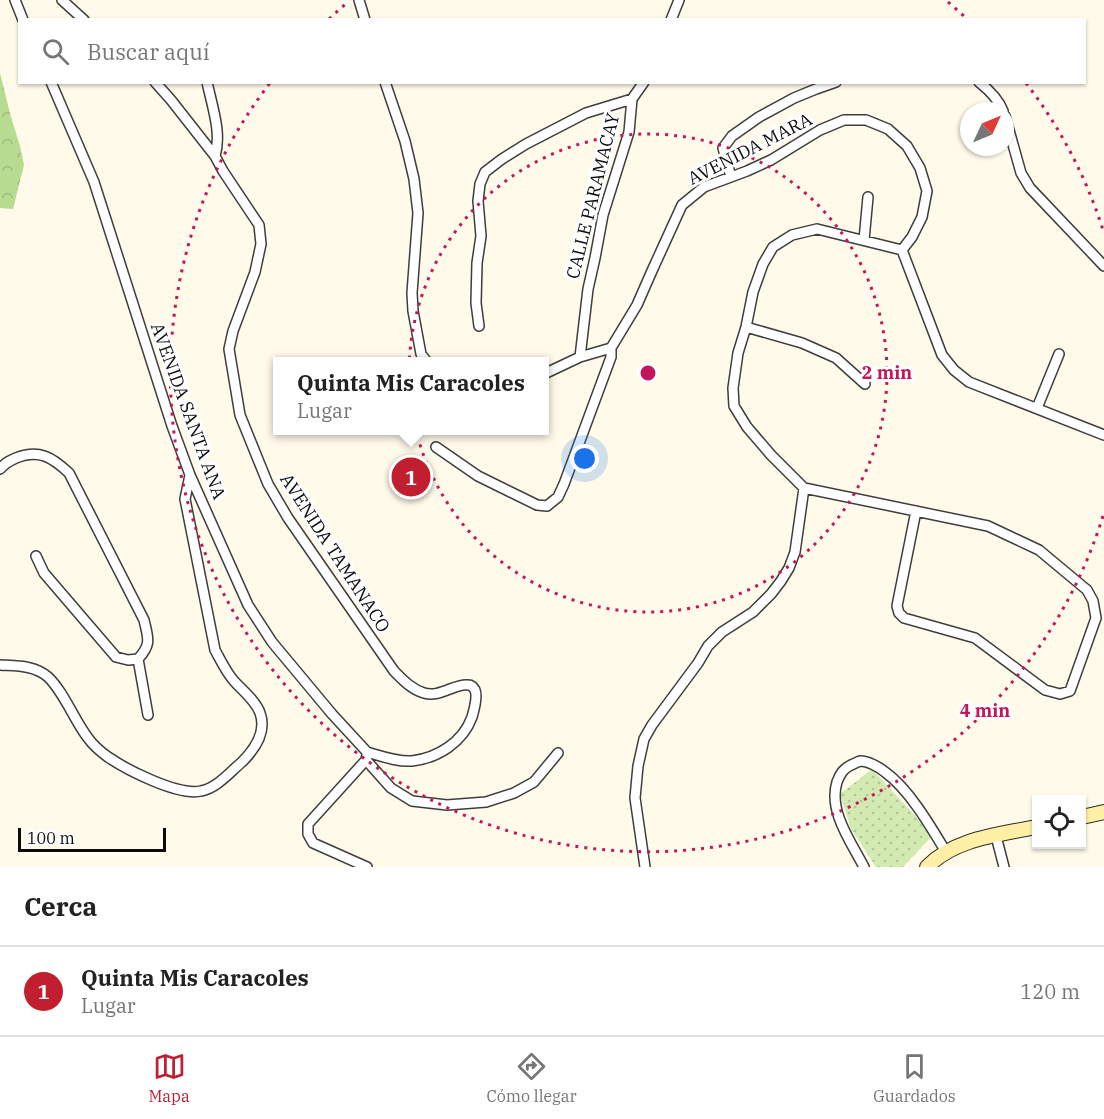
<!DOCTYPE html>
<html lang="es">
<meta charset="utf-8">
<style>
body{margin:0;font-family:"IBM Plex Serif",serif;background:#f6f6f6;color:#222}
.controls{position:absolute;right:18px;bottom:18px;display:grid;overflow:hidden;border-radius:0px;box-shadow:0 2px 4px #0004}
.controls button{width:54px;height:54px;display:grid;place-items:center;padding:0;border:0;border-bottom:2px solid #e0e0e0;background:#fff;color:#222;font:30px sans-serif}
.compass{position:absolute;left:960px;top:102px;width:54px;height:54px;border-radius:50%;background:#fff;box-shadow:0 2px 4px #0004;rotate:46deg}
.scale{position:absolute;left:18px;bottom:15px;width:148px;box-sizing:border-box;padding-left:6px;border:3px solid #0b0b0b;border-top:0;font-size:16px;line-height:21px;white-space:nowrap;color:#0b0b0b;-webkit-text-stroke:4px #fff;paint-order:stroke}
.you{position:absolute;left:585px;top:459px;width:21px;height:21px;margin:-15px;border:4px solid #fff;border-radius:50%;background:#1a73e8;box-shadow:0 0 0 9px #1a73e833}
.badge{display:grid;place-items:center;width:39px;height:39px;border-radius:50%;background:#c11e2f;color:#fff;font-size:20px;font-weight:700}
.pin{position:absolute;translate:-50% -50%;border:3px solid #fff;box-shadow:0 2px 6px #0006}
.popup{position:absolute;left:273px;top:357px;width:276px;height:78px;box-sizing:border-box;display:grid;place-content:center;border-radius:0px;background:#fff;filter:drop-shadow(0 2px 4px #0005);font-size:20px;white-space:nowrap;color:#767676}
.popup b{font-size:22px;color:#222}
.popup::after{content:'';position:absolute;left:50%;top:100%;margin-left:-12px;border:12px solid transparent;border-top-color:#fff}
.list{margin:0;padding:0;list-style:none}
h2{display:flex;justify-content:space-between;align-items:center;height:78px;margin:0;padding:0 24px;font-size:26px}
h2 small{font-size:20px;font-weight:400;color:#767676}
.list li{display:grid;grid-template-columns:39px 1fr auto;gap:18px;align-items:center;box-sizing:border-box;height:90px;padding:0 24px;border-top:2px solid #e0e0e0}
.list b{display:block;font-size:22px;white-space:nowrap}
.list p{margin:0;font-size:20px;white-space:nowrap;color:#767676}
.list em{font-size:20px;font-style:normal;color:#767676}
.icon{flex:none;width:33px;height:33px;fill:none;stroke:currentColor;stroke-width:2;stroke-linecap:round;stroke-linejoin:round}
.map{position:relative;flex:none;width:1104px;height:867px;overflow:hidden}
.search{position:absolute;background:#fff;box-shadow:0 2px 4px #0004;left:18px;right:18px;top:18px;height:66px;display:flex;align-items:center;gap:15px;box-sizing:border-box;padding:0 21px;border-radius:0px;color:#767676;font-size:22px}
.sheet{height:168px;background:#fff}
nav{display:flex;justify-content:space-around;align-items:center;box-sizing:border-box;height:84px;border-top:2px solid #e0e0e0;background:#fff;font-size:16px;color:#767676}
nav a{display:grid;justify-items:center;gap:3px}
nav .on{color:#c11e2f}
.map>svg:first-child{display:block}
.forest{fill:url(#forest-crowns)}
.park{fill:url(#park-dots)}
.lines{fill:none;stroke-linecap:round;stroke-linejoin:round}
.street-casing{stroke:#3e3e3e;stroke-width:12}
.secondary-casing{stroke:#2d2d2d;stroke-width:16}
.street{stroke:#fff;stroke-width:9}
.secondary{stroke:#fff0a5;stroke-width:14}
.ring{fill:none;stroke:#c2185b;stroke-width:3;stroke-dasharray:3 6}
.labels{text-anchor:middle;stroke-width:6;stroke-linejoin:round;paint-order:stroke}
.street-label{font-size:18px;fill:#0b0b0b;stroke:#fff}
.centre{fill:#c2185b;stroke:#fff;stroke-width:3}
.ring-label{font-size:18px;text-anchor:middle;font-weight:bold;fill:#c2185b;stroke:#fff;stroke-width:6;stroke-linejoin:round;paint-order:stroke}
</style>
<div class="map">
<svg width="1104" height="867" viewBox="0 0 1104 867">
<defs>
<pattern id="forest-crowns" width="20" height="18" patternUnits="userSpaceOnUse" patternTransform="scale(1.5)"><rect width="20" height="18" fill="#b7dc91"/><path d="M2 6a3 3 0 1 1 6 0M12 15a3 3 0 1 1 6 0" fill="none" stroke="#9cbb7c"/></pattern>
<pattern id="park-dots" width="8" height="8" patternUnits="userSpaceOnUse" patternTransform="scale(1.5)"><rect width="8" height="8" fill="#d3eab2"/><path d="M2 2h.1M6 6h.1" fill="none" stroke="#b4c798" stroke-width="1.8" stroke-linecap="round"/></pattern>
</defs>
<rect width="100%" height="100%" fill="#fffaea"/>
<!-- forest -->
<path class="forest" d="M 0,73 L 11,117 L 20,146 L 24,165 L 13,209 L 0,208 Z"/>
<!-- park -->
<path class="park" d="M 872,769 L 933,835 L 903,867 L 876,867 L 851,829 L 840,794 Z"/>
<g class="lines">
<!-- street casing -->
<g class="street-casing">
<path id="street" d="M 15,0 L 23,20
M 62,0 L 84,20
M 359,0 L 365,20
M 671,20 L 679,0
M 51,82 L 94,182 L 172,426 L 190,475 L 248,605 L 272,642 L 332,714 L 367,752
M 155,82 L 171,100 L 215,156 L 223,171 L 259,225 L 261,244 L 255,272 L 233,331 L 229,349 L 240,415 L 257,457 L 268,484 L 288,518 L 394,671 C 403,680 411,689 424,693 C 440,698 455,683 468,685 C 472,685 473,687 475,690 C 478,697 474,710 472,717 C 463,742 438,758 412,761 C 397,762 381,756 367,752
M 207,82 C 212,106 222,133 215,156
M 385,82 L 405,141 L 414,179 L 418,213 L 412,293 L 413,311 L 421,354 L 427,362
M 979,82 C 989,90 999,100 1003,111
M 1005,116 L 1021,173 L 1030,188 L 1104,266
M 731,177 L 723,148 L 732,136 L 759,117 L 794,98 L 816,89 L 836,82
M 864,240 L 868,197
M 902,250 L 942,355 L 954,370 L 969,382 L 1104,435
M 479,326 L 476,303 L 477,263 L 481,236 L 478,201 L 480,184 L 485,172 L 502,159 L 526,144 L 586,113 L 632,99
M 746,327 L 802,343 L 836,358 L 865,384
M 580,357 L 588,289 L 595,258 L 603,215 L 629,132 L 632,99 L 644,82
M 544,374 L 580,357 L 611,348 L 637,305 L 651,273 L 682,205 L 704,187 L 747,171 L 771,160 L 820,130 L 844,120 L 866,120 L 888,129 L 907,146 L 920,168 L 927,191 L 922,217 L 912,237 L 902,250
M 1037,408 L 1059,354
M 436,447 L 478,476 L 537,505 L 547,506 L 558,497 L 564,484 L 611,357 L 611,348
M 0,469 C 5,463 9,461 16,458 C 39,449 52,457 69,473 L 144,620 C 148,638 152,644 138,659 L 128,660 L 116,657 L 44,573 L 36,556
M 804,488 L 988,526 L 1039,550 L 1087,590 L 1093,601 L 1096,618 L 1070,691 L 1060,694 L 1045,690 L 975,638 L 904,618 L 899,613 L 897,606 L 916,511
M 138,659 L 148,715
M 0,665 C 16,666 35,665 48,677 C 64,692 74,720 88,738 C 93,745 101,752 108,757 C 127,770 178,796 201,791 C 217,788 230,772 242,762 C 254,750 267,732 260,713 C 256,701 243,691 234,681 C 226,672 221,661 215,650 L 185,499 L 190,475
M 366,760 L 391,788 L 412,801 L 447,805 L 486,802 L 514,793 L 534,782 L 558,753
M 996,836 L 1004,867
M 367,867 L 313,843 L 308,834 L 308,824 L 366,760 L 367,755
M 645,867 L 635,798 L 638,766 L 644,739 L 652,725 L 698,663 L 708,646 L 722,632 L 753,612 L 771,594 L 781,581 L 789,568 L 795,552 L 804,488 L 771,455 L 747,427 L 734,406 L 733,388 L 738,353 L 746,327 L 753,292 L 763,264 L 773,247 L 792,235 L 817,229 L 902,250
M 864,867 C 851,842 828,811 837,782 C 840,774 843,769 851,765 C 854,764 857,762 860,761 C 868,761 879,767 885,772 C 909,789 931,827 946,852"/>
</g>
<!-- secondary casing -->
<g class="secondary-casing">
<path id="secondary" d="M 1082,817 L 1104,812
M 927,867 C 955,838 999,835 1036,827"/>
</g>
<!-- street -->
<use href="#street" class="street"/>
<!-- secondary -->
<use href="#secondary" class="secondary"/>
</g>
<!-- distance rings -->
<g class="ring">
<circle cx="648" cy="373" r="239"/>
<path d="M1103 516A477 477 0 1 1 270 83M329 19A477 477 0 0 1 348 2M948 2A477 477 0 0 1 967 19M1026 83A477 477 0 0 1 1103 230"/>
</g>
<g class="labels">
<!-- street labels -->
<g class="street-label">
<text transform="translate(750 149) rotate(-27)" y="6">AVENIDA MARA</text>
<text transform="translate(593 196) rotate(-76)" y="6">CALLE PARAMACAY</text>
<text transform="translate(188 411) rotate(70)" y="6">AVENIDA SANTA ANA</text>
<text transform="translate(335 553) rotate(57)" y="6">AVENIDA TAMANACO</text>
</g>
</g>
<circle cx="648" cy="373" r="9" class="centre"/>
<g class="ring-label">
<text x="887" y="379">2 min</text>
<text x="985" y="717">4 min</text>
</g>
</svg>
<div class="controls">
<button><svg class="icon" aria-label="locate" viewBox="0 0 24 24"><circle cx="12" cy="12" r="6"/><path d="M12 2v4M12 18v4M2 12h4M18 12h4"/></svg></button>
</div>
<svg class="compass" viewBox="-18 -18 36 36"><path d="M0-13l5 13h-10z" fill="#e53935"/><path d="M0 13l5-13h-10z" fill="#767676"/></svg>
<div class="scale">100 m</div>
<div class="you"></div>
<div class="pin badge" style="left:411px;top:477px">1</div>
<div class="popup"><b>Quinta Mis Caracoles</b>Lugar</div>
<div class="search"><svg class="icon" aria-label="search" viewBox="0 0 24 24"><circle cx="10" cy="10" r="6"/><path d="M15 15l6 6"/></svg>Buscar aquí</div>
</div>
<section class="sheet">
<h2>Cerca<small></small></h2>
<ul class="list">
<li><span class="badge">1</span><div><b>Quinta Mis Caracoles</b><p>Lugar</p></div><em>120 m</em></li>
</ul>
</section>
<nav>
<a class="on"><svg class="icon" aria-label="map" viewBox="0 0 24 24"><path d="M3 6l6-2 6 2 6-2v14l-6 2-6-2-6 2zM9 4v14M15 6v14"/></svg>Mapa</a>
<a><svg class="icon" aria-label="directions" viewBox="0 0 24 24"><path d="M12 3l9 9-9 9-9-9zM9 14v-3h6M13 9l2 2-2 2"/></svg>Cómo llegar</a>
<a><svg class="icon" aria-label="saved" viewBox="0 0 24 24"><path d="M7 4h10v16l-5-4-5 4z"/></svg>Guardados</a>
</nav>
